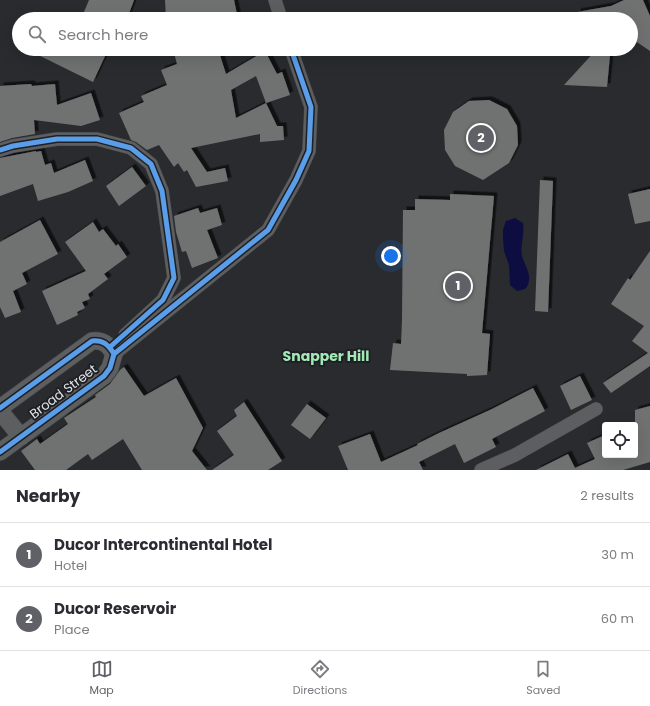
<!DOCTYPE html>
<style>
body{margin:0;font-family:Poppins,sans-serif;background:#f2f2f3;color:#2b2b33}
.controls{position:absolute;right:12px;bottom:12px;display:grid;overflow:hidden;border-radius:4px;box-shadow:0 4px 16px #0002}
.controls button{width:36px;height:36px;display:grid;place-items:center;padding:0;border:0;border-bottom:1px solid #e1e1e2;background:#fff;color:#2b2b33;font:20px sans-serif}
.you{position:absolute;left:391px;top:256px;width:14px;height:14px;margin:-10px;border:3px solid #fff;border-radius:50%;background:#1a73e8;box-shadow:0 0 0 6px #1a73e833}
.badge{display:grid;place-items:center;width:26px;height:26px;border-radius:50%;background:#606167;color:#fff;font-size:13px;font-weight:700}
.pin{position:absolute;translate:-50% -50%;border:2px solid #fff;box-shadow:0 1px 4px #0006}
.list{margin:0;padding:0;list-style:none}
h2{display:flex;justify-content:space-between;align-items:center;height:52px;margin:0;padding:0 16px;font-size:17px}
h2 small{font-size:13px;font-weight:400;color:#7c7c81}
.list li{display:grid;grid-template-columns:26px 1fr auto;gap:12px;align-items:center;box-sizing:border-box;height:64px;padding:0 16px;border-top:1px solid #e1e1e2}
.list b{display:block;font-size:15px;white-space:nowrap}
.list p{margin:0;font-size:13px;white-space:nowrap;color:#7c7c81}
.list em{font-size:13px;font-style:normal;color:#7c7c81}
.icon{flex:none;width:22px;height:22px;fill:none;stroke:currentColor;stroke-width:2;stroke-linecap:round;stroke-linejoin:round}
.map{position:relative;flex:none;width:650px;height:470px;overflow:hidden}
.search{position:absolute;background:#fff;box-shadow:0 4px 16px #0002;left:12px;right:12px;top:12px;height:44px;display:flex;align-items:center;gap:10px;box-sizing:border-box;padding:0 14px;border-radius:22px;color:#7c7c81;font-size:15px}
.sheet{height:180px;background:#fff}
nav{display:flex;justify-content:space-around;align-items:center;box-sizing:border-box;height:56px;border-top:1px solid #e1e1e2;background:#fff;font-size:11px;color:#7c7c81}
nav a{display:grid;justify-items:center;gap:2px}
nav .on{color:#606167}
.map>svg:first-child{display:block}
.water{fill:#0e0d42}
.building{fill:#707272;fill-rule:evenodd;filter:url(#shadow)}
.lines{fill:none;stroke-linecap:round;stroke-linejoin:round}
.minor-casing{stroke:#48494c;stroke-width:14}
.tertiary-casing{stroke:#48494c;stroke-width:18}
.minor{stroke:#5d5e60;stroke-width:13}
.tertiary{stroke:#5d5e60;stroke-width:17}
.cycleway-casing{stroke:#1f2025;stroke-width:8}
.cycleway{stroke:#5a9eea;stroke-width:5}
.labels{text-anchor:middle;stroke-width:4;stroke-linejoin:round;paint-order:stroke}
.street-label{font-size:13px;fill:#e1e2e6;stroke:#1f2025}
.neighbourhood-label{font-size:14px;font-weight:bold;fill:#a3e9b5;stroke:#1f2025}
</style>
<div class="map">
<svg width="650" height="470" viewBox="0 0 650 470">
<defs>
<filter id="shadow"><feDropShadow dx="3.5" dy="-3.5" stdDeviation="0" flood-color="#0009"/></filter>
</defs>
<rect width="100%" height="100%" fill="#292b2e"/>
<!-- water -->
<path class="water" d="M 515,218 L 523,223 C 525,234 520,245 522,256 C 524,263 530,272 529,280 C 529,283 527,287 525,289 L 517,291 L 510,285 L 509,265 L 504,251 L 503,238 L 503,230 L 506,221 Z"/>
<!-- building -->
<path class="building" d="M 89,0 L 134,0 L 127,19 L 81,19 Z
M 165,0 L 234,0 L 238,19 L 166,19 Z
M 624,0 L 643,0 L 650,16 L 650,51 L 631,38 L 631,19 L 578,19 L 577,12 L 611,6 Z
M 26,49 L 96,49 L 106,54 L 93,82 Z
M 173,49 L 218,49 L 226,74 L 265,51 L 277,74 L 282,72 L 290,95 L 266,103 L 277,126 L 283,126 L 284,140 L 260,142 L 260,134 L 191,148 L 207,172 L 225,168 L 228,181 L 196,187 L 187,170 L 184,172 L 178,163 L 174,167 L 159,145 L 147,150 L 136,142 L 131,140 L 119,113 L 144,102 L 141,96 L 167,85 L 161,70 L 177,64 ZM 256,76 L 266,103 L 236,118 L 231,90 Z
M 597,49 L 603,49 L 610,55 L 607,87 L 564,85 Z
M 31,84 L 32,86 L 55,84 L 57,105 L 91,93 L 100,120 L 81,126 L 34,120 L 35,134 L 12,138 L 0,142 L 0,86 Z
M 489,100 L 507,109 L 517,126 L 518,145 L 509,163 L 483,180 L 455,166 L 445,150 L 444,130 L 453,112 L 469,101 Z
M 36,151 L 36,152 L 41,151 L 45,165 L 51,163 L 54,173 L 85,160 L 93,181 L 68,192 L 38,201 L 33,184 L 0,196 L 0,158 Z
M 132,167 L 146,186 L 119,206 L 106,186 Z
M 540,180 L 553,181 L 548,312 L 535,311 Z
M 650,189 L 650,221 L 635,224 L 628,194 Z
M 450,194 L 494,196 L 482,333 L 490,334 L 487,375 L 467,376 L 467,374 L 390,370 L 393,343 L 401,344 L 402,320 L 403,210 L 415,210 L 415,199 L 450,200 Z
M 198,208 L 200,213 L 217,208 L 222,225 L 207,230 L 218,258 L 192,268 L 186,251 L 182,252 L 176,232 L 174,216 Z
M 40,220 L 58,254 L 22,273 L 27,284 L 13,291 L 21,312 L 5,318 L 0,307 L 0,242 Z
M 93,222 L 99,232 L 103,229 L 116,246 L 118,244 L 127,257 L 104,274 L 108,279 L 88,294 L 90,299 L 82,302 L 85,308 L 77,312 L 78,315 L 57,325 L 42,291 L 86,271 L 65,242 Z
M 650,251 L 650,366 L 611,393 L 603,383 L 648,353 L 632,341 L 644,326 L 611,304 L 628,278 L 630,280 Z
M 124,367 L 144,396 L 176,378 L 203,428 L 192,451 L 207,470 L 142,470 L 123,439 L 92,460 L 88,454 L 66,470 L 35,470 L 21,451 L 37,439 L 40,444 L 68,424 L 64,418 L 96,397 L 95,395 L 110,384 L 120,370 Z
M 580,376 L 592,400 L 571,410 L 560,386 Z
M 533,388 L 545,411 L 492,439 L 496,447 L 464,463 L 455,444 L 419,462 L 423,470 L 348,470 L 338,446 L 370,434 L 381,462 L 418,445 L 417,444 L 439,433 L 492,409 Z
M 244,402 L 282,461 L 268,470 L 212,470 L 234,455 L 217,431 L 237,416 L 234,410 Z
M 307,404 L 326,418 L 310,439 L 291,425 Z
M 650,406 L 650,462 L 623,470 L 536,470 L 568,454 L 575,468 L 595,459 L 587,443 L 605,435 L 605,455 L 635,455 L 635,410 Z"/>
<g class="lines">
<!-- minor casing -->
<g class="minor-casing">
<path id="minor" d="M 275,0 L 281,19
M 0,150 L 13,146 L 57,139 L 97,139 L 131,148 L 151,164 L 162,191 L 174,278 L 163,300 L 125,335
M 114,354 L 268,230 L 296,180 L 309,151 L 311,107 L 291,49
M 481,470 L 515,455 L 596,409"/>
</g>
<!-- tertiary casing -->
<g class="tertiary-casing">
<path id="tertiary" d="M 0,408 L 92,341 C 103,340 108,344 114,354 L 110,368 L 104,376 L 0,452
M 0,411 L 21,437"/>
</g>
<!-- minor -->
<use href="#minor" class="minor"/>
<!-- tertiary -->
<use href="#tertiary" class="tertiary"/>
<!-- cycleway casing -->
<g class="cycleway-casing">
<path id="cycleway" d="M 0,150 L 13,146 L 57,139 L 97,139 L 131,148 L 151,164 L 162,191 L 174,278 L 163,300 L 110,347
M 114,354 L 268,230 L 296,180 L 309,151 L 311,107 L 291,49
M 0,408 L 92,341 C 103,340 108,344 114,354 L 110,368 L 104,376 L 0,452"/>
</g>
<!-- cycleway -->
<use href="#cycleway" class="cycleway"/>
</g>
<g class="labels">
<!-- street labels -->
<g class="street-label">
<text transform="translate(63 391) rotate(-37)" y="5">Broad Street</text>
</g>
<!-- neighbourhood labels -->
<g class="neighbourhood-label">
<text x="326" y="361">Snapper Hill</text>
</g>
</g>
</svg>
<div class="controls">
<button><svg class="icon" aria-label="locate" viewBox="0 0 24 24"><circle cx="12" cy="12" r="6"/><path d="M12 2v4M12 18v4M2 12h4M18 12h4"/></svg></button>
</div>
<div class="you"></div>
<div class="pin badge" style="left:458px;top:286px">1</div>
<div class="pin badge" style="left:481px;top:138px">2</div>
<div class="search"><svg class="icon" aria-label="search" viewBox="0 0 24 24"><circle cx="10" cy="10" r="6"/><path d="M15 15l6 6"/></svg>Search here</div>
</div>
<section class="sheet">
<h2>Nearby<small>2 results</small></h2>
<ul class="list">
<li><span class="badge">1</span><div><b>Ducor Intercontinental Hotel</b><p>Hotel</p></div><em>30 m</em></li>
<li><span class="badge">2</span><div><b>Ducor Reservoir</b><p>Place</p></div><em>60 m</em></li>
</ul>
</section>
<nav>
<a class="on"><svg class="icon" aria-label="map" viewBox="0 0 24 24"><path d="M3 6l6-2 6 2 6-2v14l-6 2-6-2-6 2zM9 4v14M15 6v14"/></svg>Map</a>
<a><svg class="icon" aria-label="directions" viewBox="0 0 24 24"><path d="M12 3l9 9-9 9-9-9zM9 14v-3h6M13 9l2 2-2 2"/></svg>Directions</a>
<a><svg class="icon" aria-label="saved" viewBox="0 0 24 24"><path d="M7 4h10v16l-5-4-5 4z"/></svg>Saved</a>
</nav>
